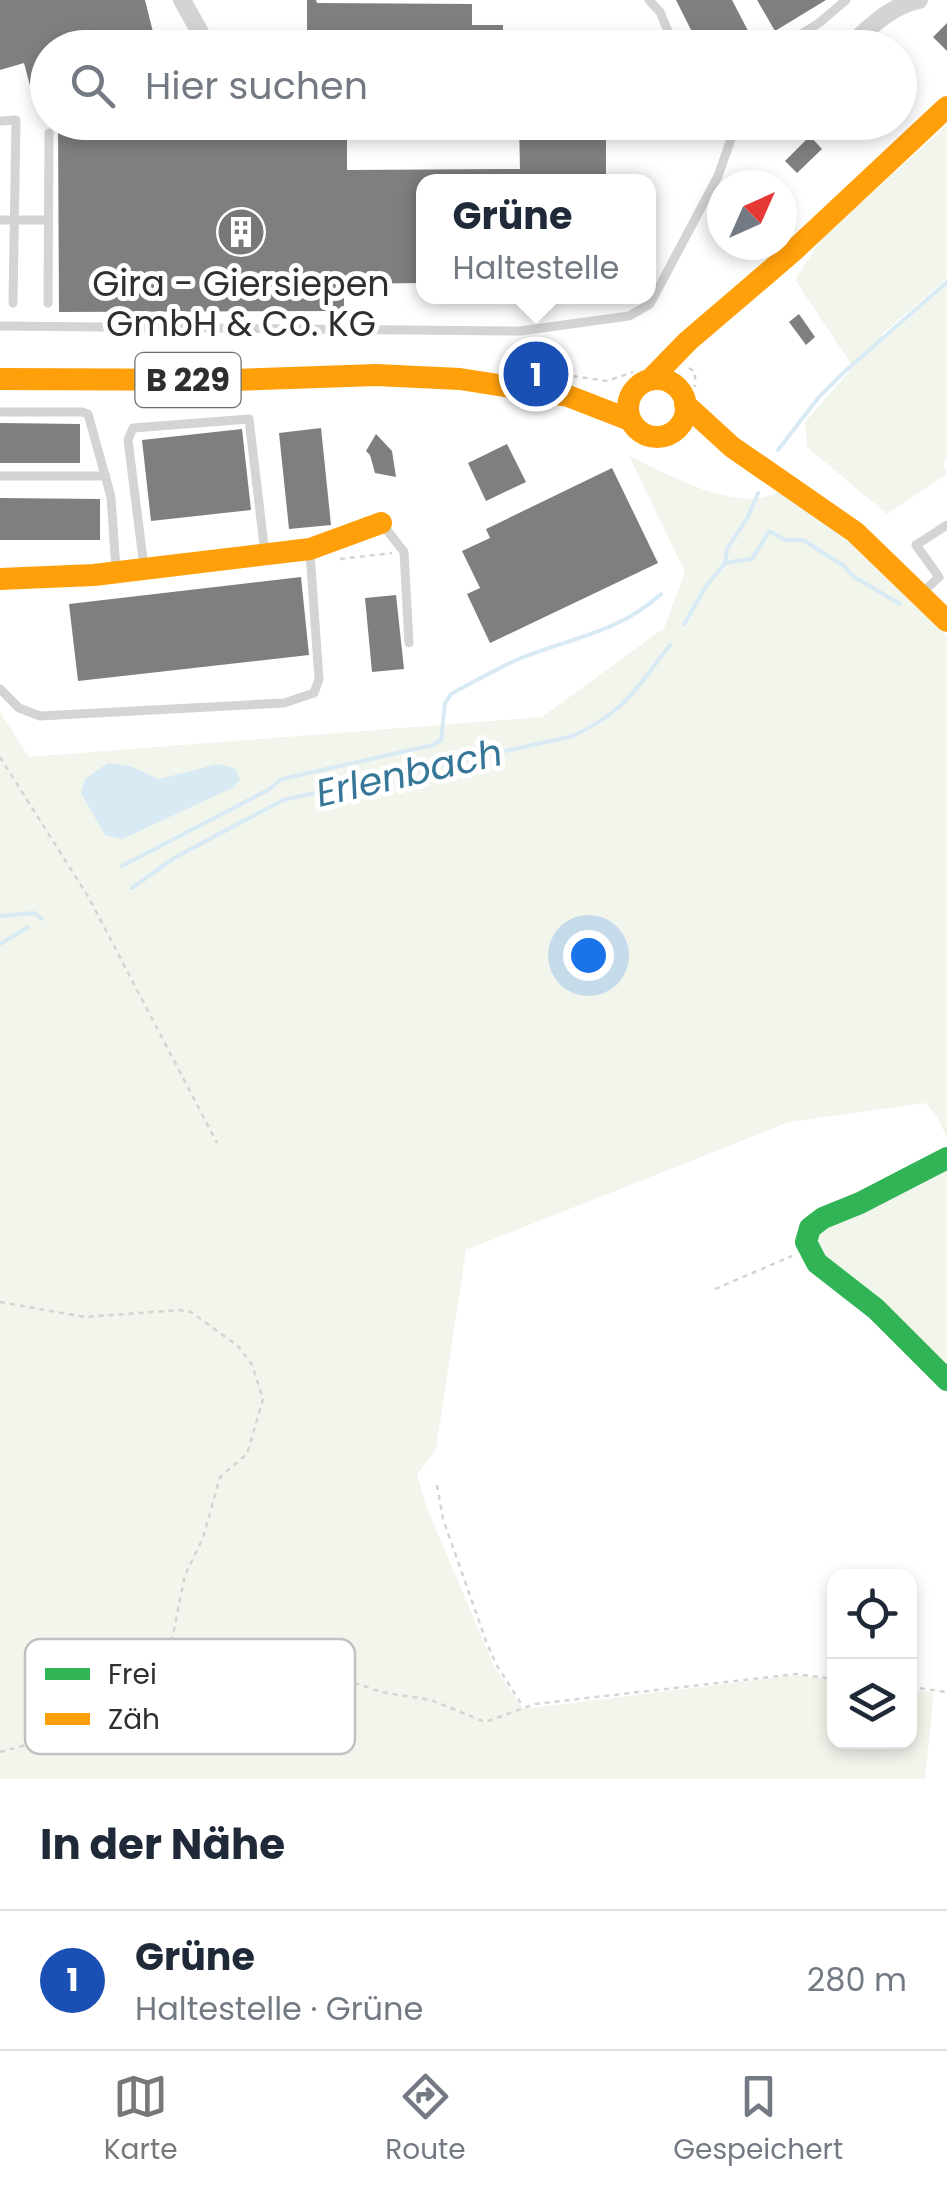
<!DOCTYPE html>
<html lang="de">
<meta charset="utf-8">
<style>
body{margin:0;font-family:Poppins,sans-serif;background:#f6f6f7;color:#1f2937}
.controls{position:absolute;right:30px;bottom:30px;display:grid;overflow:hidden;border-radius:20px;box-shadow:0 5px 15px #0003}
.controls button{width:90px;height:90px;display:grid;place-items:center;padding:0;border:0;border-bottom:2px solid #e0e1e3;background:#fff;color:#1f2937;font:50px sans-serif}
.compass{position:absolute;left:707px;top:170px;width:90px;height:90px;border-radius:50%;background:#fff;box-shadow:0 5px 15px #0003;rotate:45deg}
.you{position:absolute;left:588px;top:955px;width:35px;height:35px;margin:-25px;border:8px solid #fff;border-radius:50%;background:#1a73e8;box-shadow:0 0 0 15px #1a73e833}
.badge{display:grid;place-items:center;width:65px;height:65px;border-radius:50%;background:#787878;color:#fff;font-size:32px;font-weight:700}
.pin{position:absolute;translate:-50% -50%;border:5px solid #fff;box-shadow:0 2px 10px #0006}
.popup{position:absolute;left:416px;top:174px;width:240px;height:130px;box-sizing:border-box;display:grid;place-content:center;border-radius:20px;background:#fff;filter:drop-shadow(0 2px 8px #0005);font-size:32px;white-space:nowrap;color:#747a83}
.popup b{font-size:38px;color:#1f2937}
.popup::after{content:'';position:absolute;left:50%;top:100%;margin-left:-20px;border:20px solid transparent;border-top-color:#fff}
.list{margin:0;padding:0;list-style:none}
h2{display:flex;justify-content:space-between;align-items:center;height:130px;margin:0;padding:0 40px;font-size:42px}
h2 small{font-size:32px;font-weight:400;color:#747a83}
.list li{display:grid;grid-template-columns:65px 1fr auto;gap:30px;align-items:center;box-sizing:border-box;height:140px;padding:0 40px;border-top:2px solid #e0e1e3}
.list b{display:block;font-size:38px;white-space:nowrap}
.list p{margin:0;font-size:32px;white-space:nowrap;color:#747a83}
.list em{font-size:32px;font-style:normal;color:#747a83}
.icon{flex:none;width:55px;height:55px;fill:none;stroke:currentColor;stroke-width:2;stroke-linecap:round;stroke-linejoin:round}
.map{position:relative;flex:none;width:947px;height:1779px;overflow:hidden}
.search{position:absolute;background:#fff;box-shadow:0 5px 15px #0003;left:30px;right:30px;top:30px;height:110px;display:flex;align-items:center;gap:25px;box-sizing:border-box;padding:0 35px;border-radius:55px;color:#747a83;font-size:38px}
.sheet{height:270px;background:#fff}
nav{display:flex;justify-content:space-around;align-items:center;box-sizing:border-box;height:140px;border-top:2px solid #e0e1e3;background:#fff;font-size:28px;color:#747a83}
nav a{display:grid;justify-items:center;gap:5px}
nav .on{color:#787878}
.map>svg:first-child{display:block}
.green{fill:#f1f5ec}
.water{fill:#d8eaf4}
.lines{fill:none;stroke-linecap:round;stroke-linejoin:round}
.stream{stroke:#d8eaf4;stroke-width:4}
.building{fill:#7f7f7f}
.path{stroke:#d4d4d4;stroke-width:2.5;stroke-dasharray:5 5;stroke-linecap:butt}
.lane{stroke:#d4d4d4;stroke-width:9}
.street{stroke:#d4d4d4;stroke-width:18}
.fast{stroke:#30b455;stroke-width:22}
.slow{stroke:#ff9f0a;stroke-width:22}
.labels{text-anchor:middle;stroke-width:10;stroke-linejoin:round;paint-order:stroke}
.shield{fill:#fff;stroke:#6d6d6d;stroke-width:2.5}
.shield-label{font-size:32px;font-weight:bold;fill:#2f2f2f}
.poi-label{font-size:35px;fill:#2f2f2f;stroke:#fff}
.water-label{font-size:38px;font-style:italic;fill:#367798;stroke:#fff}
.key{fill:#fff;stroke:#c1c1c1;stroke-width:2.5}
.key-label{font-size:28px;fill:#2f2f2f}
</style>
<div class="map">
<svg width="947" height="1779" viewBox="0 0 947 1779">
<rect width="100%" height="100%" fill="#fff"/>
<!-- green -->
<path class="green" d="M 947,125 L 947,278 L 881,335 L 884,340 L 947,285 L 947,459 L 943,462 L 947,474 L 887,514 L 807,447 L 805,422 L 853,367 L 795,280 L 821,239 Z
M 629,456 C 671,475 737,515 780,491 C 844,531 897,581 947,637 L 947,1138 L 937,1116 L 925,1103 L 789,1122 L 466,1250 L 436,1449 L 417,1475 L 426,1506 L 494,1666 L 523,1709 L 796,1675 L 834,1680 L 834,1742 L 910,1742 L 910,1689 L 934,1693 L 925,1779 L 0,1779 L 0,712 L 29,757 L 542,717 L 664,628 L 685,572 Z
M 947,1162 L 947,1377 L 827,1268 L 815,1232 Z"/>
<!-- water -->
<path class="water" d="M 108,763 L 130,766 L 159,779 L 218,764 L 235,768 L 240,780 L 232,788 L 122,839 L 105,835 L 81,793 L 85,779 Z"/>
<g class="lines">
<!-- stream -->
<path class="stream" d="M 778,450 L 819,397 L 843,373 L 947,282
M 725,563 L 752,559 L 769,531 L 785,540 L 803,540 L 844,566 L 854,577 L 900,604
M 684,624 L 707,585 L 725,563 L 727,549 L 748,517 L 758,493
M 122,866 L 268,790 L 282,779 L 433,745 L 441,740 L 445,703 L 451,694 C 474,682 497,668 521,658 C 571,638 620,632 661,594
M 132,888 L 174,858 L 283,800 L 573,736 C 628,709 634,691 670,645
M 0,916 L 34,913 L 42,919
M 0,944 L 28,927"/>
</g>
<!-- building -->
<path class="building" d="M 0,0 L 145,0 L 157,48 L 48,48 L 48,101 L 34,101 L 24,63 L 0,70 Z
M 307,0 L 316,0 L 317,3 L 472,4 L 472,25 L 503,25 L 503,36 L 645,37 L 645,48 L 307,48 Z
M 676,0 L 732,0 L 757,48 L 700,48 Z
M 757,0 L 826,0 L 775,31 Z
M 947,23 L 947,51 L 933,37 Z
M 519,122 L 606,122 L 606,182 L 424,182 L 424,283 L 344,284 L 344,311 L 59,312 L 58,125 L 347,124 L 347,170 L 520,169 Z
M 810,136 L 822,149 L 797,173 L 785,161 Z
M 799,314 L 815,337 L 806,345 L 789,322 Z
M 0,423 L 80,424 L 80,463 L 0,463 Z
M 321,428 L 331,525 L 289,529 L 279,433 Z
M 242,429 L 251,510 L 151,521 L 142,440 Z
M 376,434 L 392,451 L 396,477 L 375,473 L 370,455 L 366,451 Z
M 507,444 L 526,482 L 486,501 L 468,463 Z
M 612,468 L 658,563 L 490,643 L 467,594 L 480,588 L 462,551 L 490,538 L 486,529 Z
M 0,498 L 100,499 L 100,540 L 0,540 Z
M 301,577 L 309,655 L 78,681 L 69,604 Z
M 396,595 L 404,669 L 372,672 L 365,598 Z"/>
<g class="lines">
<!-- path -->
<path class="path" d="M 689,368 L 695,372 L 695,387
M 553,373 L 607,381 L 633,372
M 340,559 L 392,553
M 0,757 L 89,898 L 217,1143
M 715,1289 L 792,1256
M 0,1302 L 85,1317 L 179,1310 L 191,1312 L 238,1346 L 252,1365 L 263,1399 L 247,1454 L 220,1477 L 203,1538 L 185,1575 L 158,1709
M 437,1485 L 443,1519 L 486,1641 L 496,1664 L 522,1705
M 910,1687 L 947,1692
M 0,1752 L 213,1695 L 285,1667 L 307,1666 L 381,1692 L 431,1700 L 485,1722 L 535,1704 L 796,1674 L 834,1679"/>
<!-- lane -->
<path class="lane" d="M 649,0 L 660,12 L 675,48
M 782,46 L 819,23 L 846,0
M 0,121 L 16,120 L 13,303
M 0,220 L 48,220
M 48,303 L 49,133
M 0,326 L 520,331 L 629,316 L 650,304 L 718,176 L 737,122
M 0,412 L 82,412 L 88,414 L 111,497 L 116,570
M 0,476 L 106,476
M 383,525 L 404,552 L 409,643
M 144,567 L 128,440 L 133,428 L 249,419 L 265,554
M 924,591 L 939,577 L 916,545 L 947,525
M 0,689 L 19,708 L 40,716 L 284,703 L 314,693 L 319,679 L 310,553"/>
<!-- street -->
<path class="street" d="M 182,0 L 202,36 L 214,48
M 847,48 C 869,28 890,6 919,0"/>
<!-- fast -->
<path class="fast" d="M 947,1158 L 860,1203 L 823,1218 L 810,1228 L 806,1242 L 817,1263 L 876,1309 L 947,1380"/>
<!-- slow -->
<path class="slow" d="M 0,379 L 232,380 L 376,375 L 460,379 L 568,396 L 630,420
M628 408a29 29 0 1 1 58 0a29 29 0 1 1-58 0Z
M 650,380 L 688,341 L 791,253 L 947,107
M 685,404 L 732,447 L 855,532 L 947,621
M 0,579 L 94,575 L 310,549 L 381,523"/>
</g>
<!-- icons -->
<defs>
<g id="building-disc" transform="scale(2.5)"><circle r="9.5" fill="#787878" stroke="#fff"/><path d="M-4-6H4V6H1V3H-1V6H-4ZM-2.5-4.3h1.7v1.8h-1.7ZM.8-4.3h1.7v1.8H.8ZM-2.5-1h1.7V.8h-1.7ZM.8-1h1.7V.8H.8Z" fill="#fff"/></g>
</defs>
<g fill-rule="evenodd">
<use href="#building-disc" x="241" y="232"/>
</g>
<g class="labels">
<!-- shield labels -->
<rect class="shield" x="135.5" y="353" width="105" height="54" rx="8"/>
<g class="shield-label">
<text x="188" y="391">B 229</text>
</g>
<!-- poi labels -->
<g class="poi-label">
<text x="241" y="296">Gira - Giersiepen<tspan x="241" dy="40">GmbH &amp; Co. KG</tspan></text>
</g>
<!-- water labels -->
<g class="water-label">
<text transform="translate(409 773) rotate(-13)" y="13">Erlenbach</text>
</g>
</g>
<!-- legend -->
<rect x="25" y="1639" width="330" height="115" rx="15" class="key"/>
<rect x="45" y="1668" width="45" height="12" fill="#30b455"/>
<rect x="45" y="1713" width="45" height="12" fill="#ff9f0a"/>
<g class="key-label">
<text x="108" y="1684">Frei</text>
<text x="108" y="1729">Zäh</text>
</g>
</svg>
<div class="controls">
<button><svg class="icon" aria-label="locate" viewBox="0 0 24 24"><circle cx="12" cy="12" r="6"/><path d="M12 2v4M12 18v4M2 12h4M18 12h4"/></svg></button>
<button><svg class="icon" aria-label="layers" viewBox="0 0 24 24"><path d="M12 4l9 5-9 5-9-5zM3 14l9 5 9-5"/></svg></button>
</div>
<svg class="compass" viewBox="-18 -18 36 36"><path d="M0-13l5 13h-10z" fill="#e53935"/><path d="M0 13l5-13h-10z" fill="#747a83"/></svg>
<div class="you"></div>
<div class="pin badge" style="left:536px;top:374px;background:#1a4fb4">1</div>
<div class="popup"><b>Grüne</b>Haltestelle</div>
<div class="search"><svg class="icon" aria-label="search" viewBox="0 0 24 24"><circle cx="10" cy="10" r="6"/><path d="M15 15l6 6"/></svg>Hier suchen</div>
</div>
<section class="sheet">
<h2>In der Nähe<small></small></h2>
<ul class="list">
<li><span class="badge" style="background:#1a4fb4">1</span><div><b>Grüne</b><p>Haltestelle · Grüne</p></div><em>280 m</em></li>
</ul>
</section>
<nav>
<a class="on"><svg class="icon" aria-label="map" viewBox="0 0 24 24"><path d="M3 6l6-2 6 2 6-2v14l-6 2-6-2-6 2zM9 4v14M15 6v14"/></svg>Karte</a>
<a><svg class="icon" aria-label="directions" viewBox="0 0 24 24"><path d="M12 3l9 9-9 9-9-9zM9 14v-3h6M13 9l2 2-2 2"/></svg>Route</a>
<a><svg class="icon" aria-label="saved" viewBox="0 0 24 24"><path d="M7 4h10v16l-5-4-5 4z"/></svg>Gespeichert</a>
</nav>
